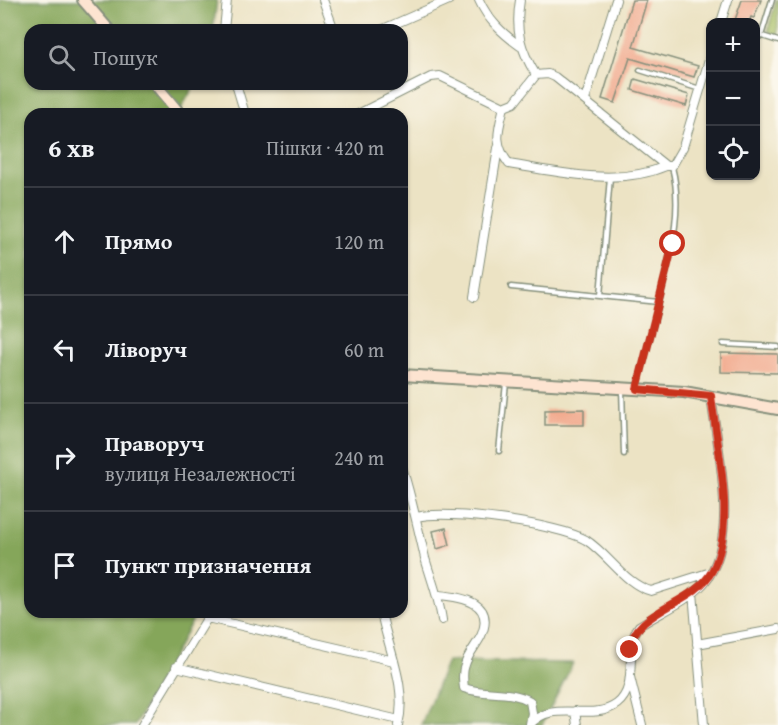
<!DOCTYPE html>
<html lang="uk">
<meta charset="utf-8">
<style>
body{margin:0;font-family:"Gentium Book Plus",serif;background:#20242c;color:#f1f3f6}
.controls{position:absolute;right:18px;top:18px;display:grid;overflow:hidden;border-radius:12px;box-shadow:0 2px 4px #0004}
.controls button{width:54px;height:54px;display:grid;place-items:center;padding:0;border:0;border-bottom:2px solid #363941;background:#171b24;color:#f1f3f6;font:30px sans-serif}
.stop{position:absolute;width:18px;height:18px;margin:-14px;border:4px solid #c8321e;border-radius:50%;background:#fff}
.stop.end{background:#c8321e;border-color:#fff;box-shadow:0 2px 6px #0008}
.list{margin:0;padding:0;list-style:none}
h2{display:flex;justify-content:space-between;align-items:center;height:78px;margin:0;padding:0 24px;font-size:26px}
h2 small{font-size:20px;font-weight:400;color:#9ea1a6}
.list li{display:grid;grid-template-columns:39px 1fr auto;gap:18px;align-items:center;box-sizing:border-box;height:108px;padding:0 24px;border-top:2px solid #363941}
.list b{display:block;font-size:22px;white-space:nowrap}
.list p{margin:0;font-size:20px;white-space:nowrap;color:#9ea1a6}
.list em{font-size:20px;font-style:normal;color:#9ea1a6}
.icon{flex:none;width:33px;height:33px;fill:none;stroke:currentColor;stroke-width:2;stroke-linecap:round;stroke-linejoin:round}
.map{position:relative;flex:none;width:778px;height:725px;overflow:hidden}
.search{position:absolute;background:#171b24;box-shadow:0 2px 4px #0004;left:24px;top:24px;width:384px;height:66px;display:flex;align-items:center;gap:15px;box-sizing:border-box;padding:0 21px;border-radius:18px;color:#9ea1a6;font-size:22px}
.panel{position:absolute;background:#171b24;box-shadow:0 2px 4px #0004;left:24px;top:108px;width:384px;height:510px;border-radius:18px}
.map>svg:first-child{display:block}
.green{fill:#a7bf65;stroke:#637e4c;stroke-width:1.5}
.forest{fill:#85a65a;stroke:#527247;stroke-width:1.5}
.building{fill:#f2ac90}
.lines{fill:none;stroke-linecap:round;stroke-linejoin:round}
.service-casing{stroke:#86907c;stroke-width:7}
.minor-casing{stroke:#86907c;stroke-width:10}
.secondary-casing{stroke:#86907c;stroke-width:14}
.service{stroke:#fff;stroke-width:4}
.minor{stroke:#fff;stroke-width:8}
.secondary{stroke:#fde4d1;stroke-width:10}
.route{stroke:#c8321e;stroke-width:8}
</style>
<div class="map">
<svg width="778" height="725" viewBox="0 0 778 725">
<rect width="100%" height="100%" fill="#fbf7ec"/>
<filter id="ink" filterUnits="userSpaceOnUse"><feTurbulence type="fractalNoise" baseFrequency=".0167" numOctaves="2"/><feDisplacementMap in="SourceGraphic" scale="12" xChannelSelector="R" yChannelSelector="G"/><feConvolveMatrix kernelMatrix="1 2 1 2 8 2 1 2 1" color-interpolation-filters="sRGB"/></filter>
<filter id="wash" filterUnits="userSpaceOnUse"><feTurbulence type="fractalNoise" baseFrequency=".008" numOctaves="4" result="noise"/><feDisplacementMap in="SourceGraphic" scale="24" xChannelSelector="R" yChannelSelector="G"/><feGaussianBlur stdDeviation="1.35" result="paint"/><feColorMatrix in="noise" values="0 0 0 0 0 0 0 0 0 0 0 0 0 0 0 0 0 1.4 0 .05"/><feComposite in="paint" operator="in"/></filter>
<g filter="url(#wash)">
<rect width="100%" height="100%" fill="#ece3c4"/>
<!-- green -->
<path class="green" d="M 776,0 L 778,0 L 778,37 L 768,31 Z"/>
<!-- forest -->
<path class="forest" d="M 0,0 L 217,0 L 213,30 L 30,30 L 30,84 L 195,84 L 178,114 L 30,114 L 30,612 L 197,612 L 135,725 L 0,725 Z
M 447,661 L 573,663 L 542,725 L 421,725 Z"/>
<g id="blocks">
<!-- building -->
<path class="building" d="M 632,0 L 647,0 L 633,47 L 698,66 L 694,77 L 630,58 L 615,103 L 602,99 Z
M 742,0 L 761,0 L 754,18 L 751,17 L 749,22 L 735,20 Z
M 635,79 L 689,95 L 686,106 L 632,90 Z
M 721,353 L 778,354 L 778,373 L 721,372 Z
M 584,409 L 584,425 L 545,425 L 545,410 Z
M 446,528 L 450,545 L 437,549 L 433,531 Z"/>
</g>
</g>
<g filter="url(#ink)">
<use href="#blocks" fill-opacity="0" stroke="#86907c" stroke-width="1.5"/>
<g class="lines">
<!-- service casing -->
<g class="service-casing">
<path id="service" d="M 756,34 L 778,41
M 761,36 L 772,0
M 640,70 L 700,89
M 511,287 L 659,302 L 637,389
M 600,296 L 610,177
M 659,302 C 669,258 684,212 672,167
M 723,344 L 778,347
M 622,389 L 624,454
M 499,451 L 506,383"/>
</g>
<!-- minor casing -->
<g class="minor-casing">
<path id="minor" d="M 323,0 L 334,30
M 479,0 C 488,20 502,33 520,46
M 520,0 C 515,30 520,49 536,75
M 721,22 L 728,0
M 224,30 L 227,0
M 381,30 L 449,0
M 236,84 L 245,114
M 585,100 L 616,0
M 504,107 C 498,131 493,143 509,164 C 559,172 618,187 666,166
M 358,114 L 431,77 L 440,76 L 504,107 L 514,103 L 536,75 L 548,74 L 555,77 L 666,166 L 672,166 L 683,147 L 710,57
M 474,297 L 498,148
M 402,467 C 411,497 418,527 425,558 C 431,579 439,598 442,620
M 417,517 C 447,509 559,524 586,540 C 609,555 625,584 651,591 L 711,572
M 693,592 L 704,725
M 438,595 C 462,597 496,602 481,636 C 476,646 468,654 465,665 C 462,672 463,680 464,688 C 486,696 509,689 530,701 L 532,713 L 530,724
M 381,612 C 388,649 408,687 398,725
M 207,618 L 394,661
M 697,644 L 778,629
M 176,667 L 399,720
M 630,677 L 642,725
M 575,711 L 577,725
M 142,725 L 211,612
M 530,725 C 551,698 592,723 617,704 C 640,686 623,648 639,626 C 659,613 687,602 704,583 C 741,540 717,448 711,396"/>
</g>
<!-- secondary casing -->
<g class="secondary-casing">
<path id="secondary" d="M 83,0 L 109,30
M 155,84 L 180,114
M 402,375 L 684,392 L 778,409"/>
</g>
<!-- service -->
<use href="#service" class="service"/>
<!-- minor -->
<use href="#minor" class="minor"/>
<!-- secondary -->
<use href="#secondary" class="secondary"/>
</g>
</g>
<g class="lines" filter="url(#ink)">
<!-- route -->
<path class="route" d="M 630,650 C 632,610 694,605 712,571 C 737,525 717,447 711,396 L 637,389 L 673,244"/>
</g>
</svg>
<div class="controls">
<button>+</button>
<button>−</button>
<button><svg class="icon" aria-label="locate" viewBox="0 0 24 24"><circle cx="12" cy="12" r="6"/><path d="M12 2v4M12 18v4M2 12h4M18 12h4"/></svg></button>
</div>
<div class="stop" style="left:673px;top:244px"></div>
<div class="stop end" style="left:630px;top:650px"></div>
<div class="search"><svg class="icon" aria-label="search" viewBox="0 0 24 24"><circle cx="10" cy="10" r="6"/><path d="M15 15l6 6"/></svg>Пошук</div>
<section class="panel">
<h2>6 хв<small>Пішки · 420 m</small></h2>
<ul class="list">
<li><svg class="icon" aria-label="ahead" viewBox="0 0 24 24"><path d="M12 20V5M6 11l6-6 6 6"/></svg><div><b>Прямо</b></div><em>120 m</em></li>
<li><svg class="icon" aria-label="left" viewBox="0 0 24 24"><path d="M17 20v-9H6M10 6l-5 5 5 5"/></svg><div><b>Ліворуч</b></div><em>60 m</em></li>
<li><svg class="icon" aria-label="right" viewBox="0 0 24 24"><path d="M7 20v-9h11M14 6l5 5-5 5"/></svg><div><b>Праворуч</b><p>вулиця Незалежності</p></div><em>240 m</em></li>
<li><svg class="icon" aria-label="arrive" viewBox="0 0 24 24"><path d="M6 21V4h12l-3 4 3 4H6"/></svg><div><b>Пункт призначення</b></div></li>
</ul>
</section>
</div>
